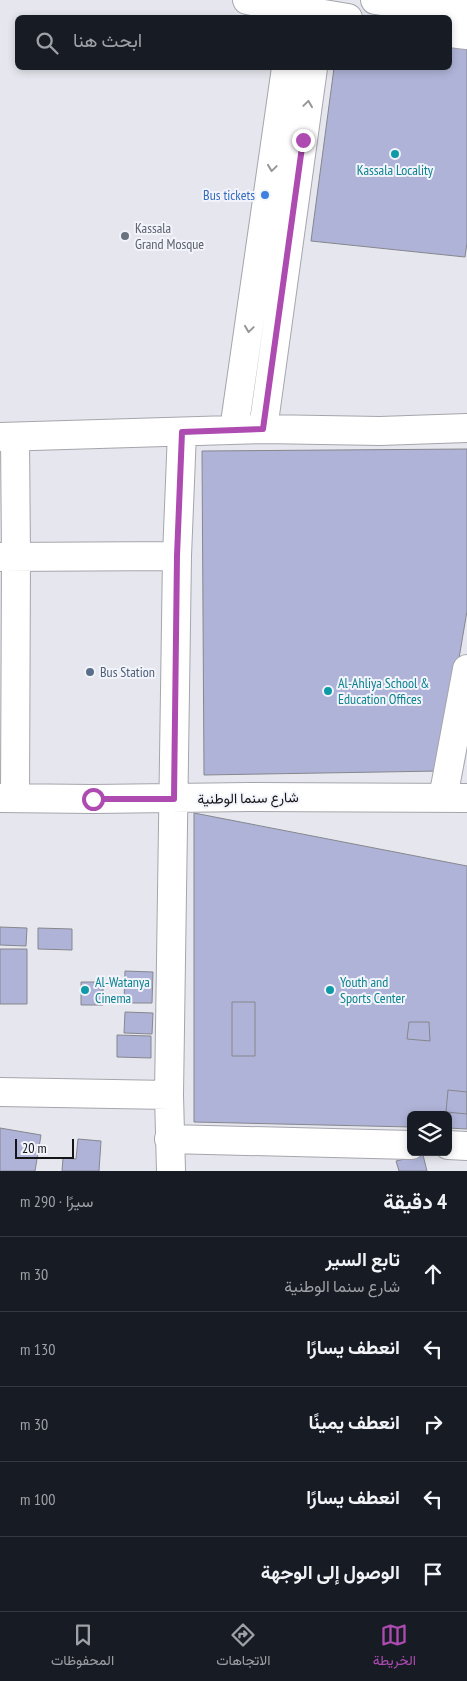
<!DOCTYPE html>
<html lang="ar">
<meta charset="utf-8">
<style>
body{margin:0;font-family:"PT Sans Narrow",Vazirmatn,sans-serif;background:#20242c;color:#f1f3f6;direction:rtl}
.controls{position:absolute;right:15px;bottom:15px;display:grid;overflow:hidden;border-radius:8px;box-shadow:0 2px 8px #0003}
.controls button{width:45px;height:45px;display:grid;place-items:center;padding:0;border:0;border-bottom:1px solid #363941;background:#171b24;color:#f1f3f6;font:25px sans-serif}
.scale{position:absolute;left:15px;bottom:12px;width:59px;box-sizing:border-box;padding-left:5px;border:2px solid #151518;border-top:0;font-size:14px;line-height:18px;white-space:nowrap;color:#151518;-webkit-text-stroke:4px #f3f4fb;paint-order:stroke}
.stop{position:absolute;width:15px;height:15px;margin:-11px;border:4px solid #ae4bb1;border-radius:50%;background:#fff}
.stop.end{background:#ae4bb1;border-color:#fff;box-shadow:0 1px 5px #0008}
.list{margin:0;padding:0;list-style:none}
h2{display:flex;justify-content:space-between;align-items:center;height:65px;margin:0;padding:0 20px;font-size:21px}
h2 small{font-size:16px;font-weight:400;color:#9ea1a6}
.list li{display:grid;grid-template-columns:32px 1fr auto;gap:15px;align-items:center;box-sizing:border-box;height:75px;padding:0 20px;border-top:1px solid #363941}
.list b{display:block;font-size:19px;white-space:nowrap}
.list p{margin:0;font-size:16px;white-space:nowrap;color:#9ea1a6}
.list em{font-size:16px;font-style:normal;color:#9ea1a6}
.icon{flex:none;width:28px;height:28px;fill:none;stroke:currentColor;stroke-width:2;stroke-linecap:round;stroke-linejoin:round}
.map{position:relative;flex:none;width:467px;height:1171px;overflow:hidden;direction:ltr}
.search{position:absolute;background:#171b24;box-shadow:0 2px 8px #0003;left:15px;right:15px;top:15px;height:55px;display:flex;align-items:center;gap:12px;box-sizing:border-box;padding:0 18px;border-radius:8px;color:#9ea1a6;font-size:19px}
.sheet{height:440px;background:#171b24}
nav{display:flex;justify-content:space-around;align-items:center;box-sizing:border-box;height:70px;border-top:1px solid #363941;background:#171b24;font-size:14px;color:#9ea1a6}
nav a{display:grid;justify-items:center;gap:2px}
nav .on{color:#ae4bb1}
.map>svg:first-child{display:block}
.building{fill:#afb3d7;stroke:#86878d}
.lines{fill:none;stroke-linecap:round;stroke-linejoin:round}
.minor-casing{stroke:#a5a5ac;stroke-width:30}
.major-casing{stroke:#a5a5ac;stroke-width:30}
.minor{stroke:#fff;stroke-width:28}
.major{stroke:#fff;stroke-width:28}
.oneway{stroke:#969697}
.route{stroke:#ae4bb1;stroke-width:6}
.culture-dot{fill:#0f9aa8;stroke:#f3f4fb;stroke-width:2}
.shop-dot{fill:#3f7fe0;stroke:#f3f4fb;stroke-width:2}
.worship-dot{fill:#6b7280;stroke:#f3f4fb;stroke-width:2}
.service-dot{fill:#5c6f8a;stroke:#f3f4fb;stroke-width:2}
.labels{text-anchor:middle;stroke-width:4;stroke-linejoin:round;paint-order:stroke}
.culture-label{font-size:14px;fill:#0d838f;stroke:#f3f4fb;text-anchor:start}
.shop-label{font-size:14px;fill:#366cbe;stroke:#f3f4fb;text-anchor:end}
.worship-label{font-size:14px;fill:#5b616d;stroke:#f3f4fb;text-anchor:start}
.service-label{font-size:14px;fill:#4e5e75;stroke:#f3f4fb;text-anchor:start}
.street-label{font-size:14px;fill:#151518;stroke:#f3f4fb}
</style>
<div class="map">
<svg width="467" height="1171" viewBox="0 0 467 1171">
<rect width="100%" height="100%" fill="#e6e7ee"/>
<!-- building -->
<path class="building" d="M 450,45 L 467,47 L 467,243 L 465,257 L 311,241 L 334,68 L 450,68 Z
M 467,449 L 467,611 L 440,771 L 204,775 L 202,451 Z
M 194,813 L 467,866 L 467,1129 L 448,1128 L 448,1115 L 411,1115 L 411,1127 L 194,1122 Z
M 0,927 L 27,928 L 26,946 L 0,945 Z
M 38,928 L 72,929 L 72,950 L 38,949 Z
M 0,949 L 27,949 L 27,1004 L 0,1004 Z
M 125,971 L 153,972 L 152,1003 L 124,1003 Z
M 81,982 L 103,982 L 103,1005 L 81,1005 Z
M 232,1002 L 255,1002 L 255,1056 L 232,1056 Z
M 125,1012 L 153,1013 L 152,1034 L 124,1033 Z
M 409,1022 L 429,1022 L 430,1041 L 407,1039 Z
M 117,1035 L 151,1036 L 151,1058 L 117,1057 Z
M 448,1090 L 467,1092 L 467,1114 L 446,1112 Z
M 0,1128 L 41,1135 L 35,1171 L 0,1171 Z
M 78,1139 L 101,1141 L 99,1171 L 62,1171 L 63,1158 L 76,1159 Z
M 423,1155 L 427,1171 L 399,1171 L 396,1161 Z"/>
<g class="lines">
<!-- minor casing -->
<g class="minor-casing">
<path id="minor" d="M 263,429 L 313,68
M 234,430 L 286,68
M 0,437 L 263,429 L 380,431 L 467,428
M 0,557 L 177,556
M 0,798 L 93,799 L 249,797 L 467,798
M 15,798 L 16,557 L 15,437
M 443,798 L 467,669
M 0,1092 L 169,1095
M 169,1139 L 411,1145
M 448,1145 L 467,1146
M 171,1171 L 169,1095 L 177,556 L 182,432"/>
</g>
<!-- major casing -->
<g class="major-casing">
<path id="major" d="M 247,0 L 293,9 L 348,18
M 375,0 L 467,14
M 450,33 L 467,35"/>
</g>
<!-- minor -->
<use href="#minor" class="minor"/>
<!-- major -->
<use href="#major" class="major"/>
</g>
<!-- one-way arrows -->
<defs><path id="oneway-chevron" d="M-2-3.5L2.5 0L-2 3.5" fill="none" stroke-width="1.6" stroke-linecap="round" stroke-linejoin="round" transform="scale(1.25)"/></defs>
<g class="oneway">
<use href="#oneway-chevron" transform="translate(308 104) rotate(-82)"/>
<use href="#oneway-chevron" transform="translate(272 168) rotate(98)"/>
<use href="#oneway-chevron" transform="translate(249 329) rotate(98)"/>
</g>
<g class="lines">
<!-- route -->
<path class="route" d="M 93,799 L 174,799 L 177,556 L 182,432 L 263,429 L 303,140"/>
</g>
<!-- markers -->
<g class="culture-dot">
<circle cx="395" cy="154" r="5"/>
<circle cx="328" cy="691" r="5"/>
<circle cx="85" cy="990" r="5"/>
<circle cx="330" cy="990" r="5"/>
</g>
<circle class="shop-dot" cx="265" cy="195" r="5"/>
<circle class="worship-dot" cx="125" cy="236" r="5"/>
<circle class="service-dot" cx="90" cy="672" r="5"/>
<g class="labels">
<!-- culture labels -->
<g class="culture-label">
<text x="395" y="175" text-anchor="middle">Kassala Locality</text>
<text x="338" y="688">Al-Ahliya School &amp;<tspan x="338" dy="16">Education Offices</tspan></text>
<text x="95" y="987">Al-Watanya<tspan x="95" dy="16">Cinema</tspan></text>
<text x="340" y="987">Youth and<tspan x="340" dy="16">Sports Center</tspan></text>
</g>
<!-- shop labels -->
<g class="shop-label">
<text x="255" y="200">Bus tickets</text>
</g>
<!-- worship labels -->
<g class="worship-label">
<text x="135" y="233">Kassala<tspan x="135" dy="16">Grand Mosque</tspan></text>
</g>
<!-- service labels -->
<g class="service-label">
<text x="100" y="677">Bus Station</text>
</g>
<!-- street labels -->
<g class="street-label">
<text transform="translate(248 798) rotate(-1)" y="5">شارع سنما الوطنية</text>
</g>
</g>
</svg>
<div class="controls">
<button><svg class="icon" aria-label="layers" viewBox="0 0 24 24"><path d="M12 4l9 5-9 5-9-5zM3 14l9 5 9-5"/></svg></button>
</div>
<div class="scale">20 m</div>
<div class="stop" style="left:93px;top:799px"></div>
<div class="stop end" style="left:303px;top:140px"></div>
<div class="search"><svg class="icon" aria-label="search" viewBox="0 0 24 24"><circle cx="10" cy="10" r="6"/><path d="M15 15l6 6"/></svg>ابحث هنا</div>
</div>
<section class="sheet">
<h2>4 دقيقة<small>سيرًا · 290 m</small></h2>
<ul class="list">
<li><svg class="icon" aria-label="ahead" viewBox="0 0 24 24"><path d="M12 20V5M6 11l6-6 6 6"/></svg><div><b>تابع السير</b><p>شارع سنما الوطنية</p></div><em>30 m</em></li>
<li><svg class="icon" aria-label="left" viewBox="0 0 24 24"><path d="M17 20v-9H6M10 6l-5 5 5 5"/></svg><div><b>انعطف يسارًا</b></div><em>130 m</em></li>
<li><svg class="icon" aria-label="right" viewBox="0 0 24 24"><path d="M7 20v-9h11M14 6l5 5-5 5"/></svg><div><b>انعطف يمينًا</b></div><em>30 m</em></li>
<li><svg class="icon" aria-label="left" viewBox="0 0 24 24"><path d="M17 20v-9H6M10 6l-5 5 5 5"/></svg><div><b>انعطف يسارًا</b></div><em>100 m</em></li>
<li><svg class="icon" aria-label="arrive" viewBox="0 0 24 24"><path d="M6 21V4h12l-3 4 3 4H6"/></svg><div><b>الوصول إلى الوجهة</b></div></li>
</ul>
</section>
<nav>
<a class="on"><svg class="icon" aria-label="map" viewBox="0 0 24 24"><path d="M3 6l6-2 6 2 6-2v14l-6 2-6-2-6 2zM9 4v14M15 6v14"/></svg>الخريطة</a>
<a><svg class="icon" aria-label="directions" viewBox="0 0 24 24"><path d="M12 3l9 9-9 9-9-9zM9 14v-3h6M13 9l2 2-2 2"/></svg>الاتجاهات</a>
<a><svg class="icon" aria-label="saved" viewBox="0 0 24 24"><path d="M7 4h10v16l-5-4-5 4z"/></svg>المحفوظات</a>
</nav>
